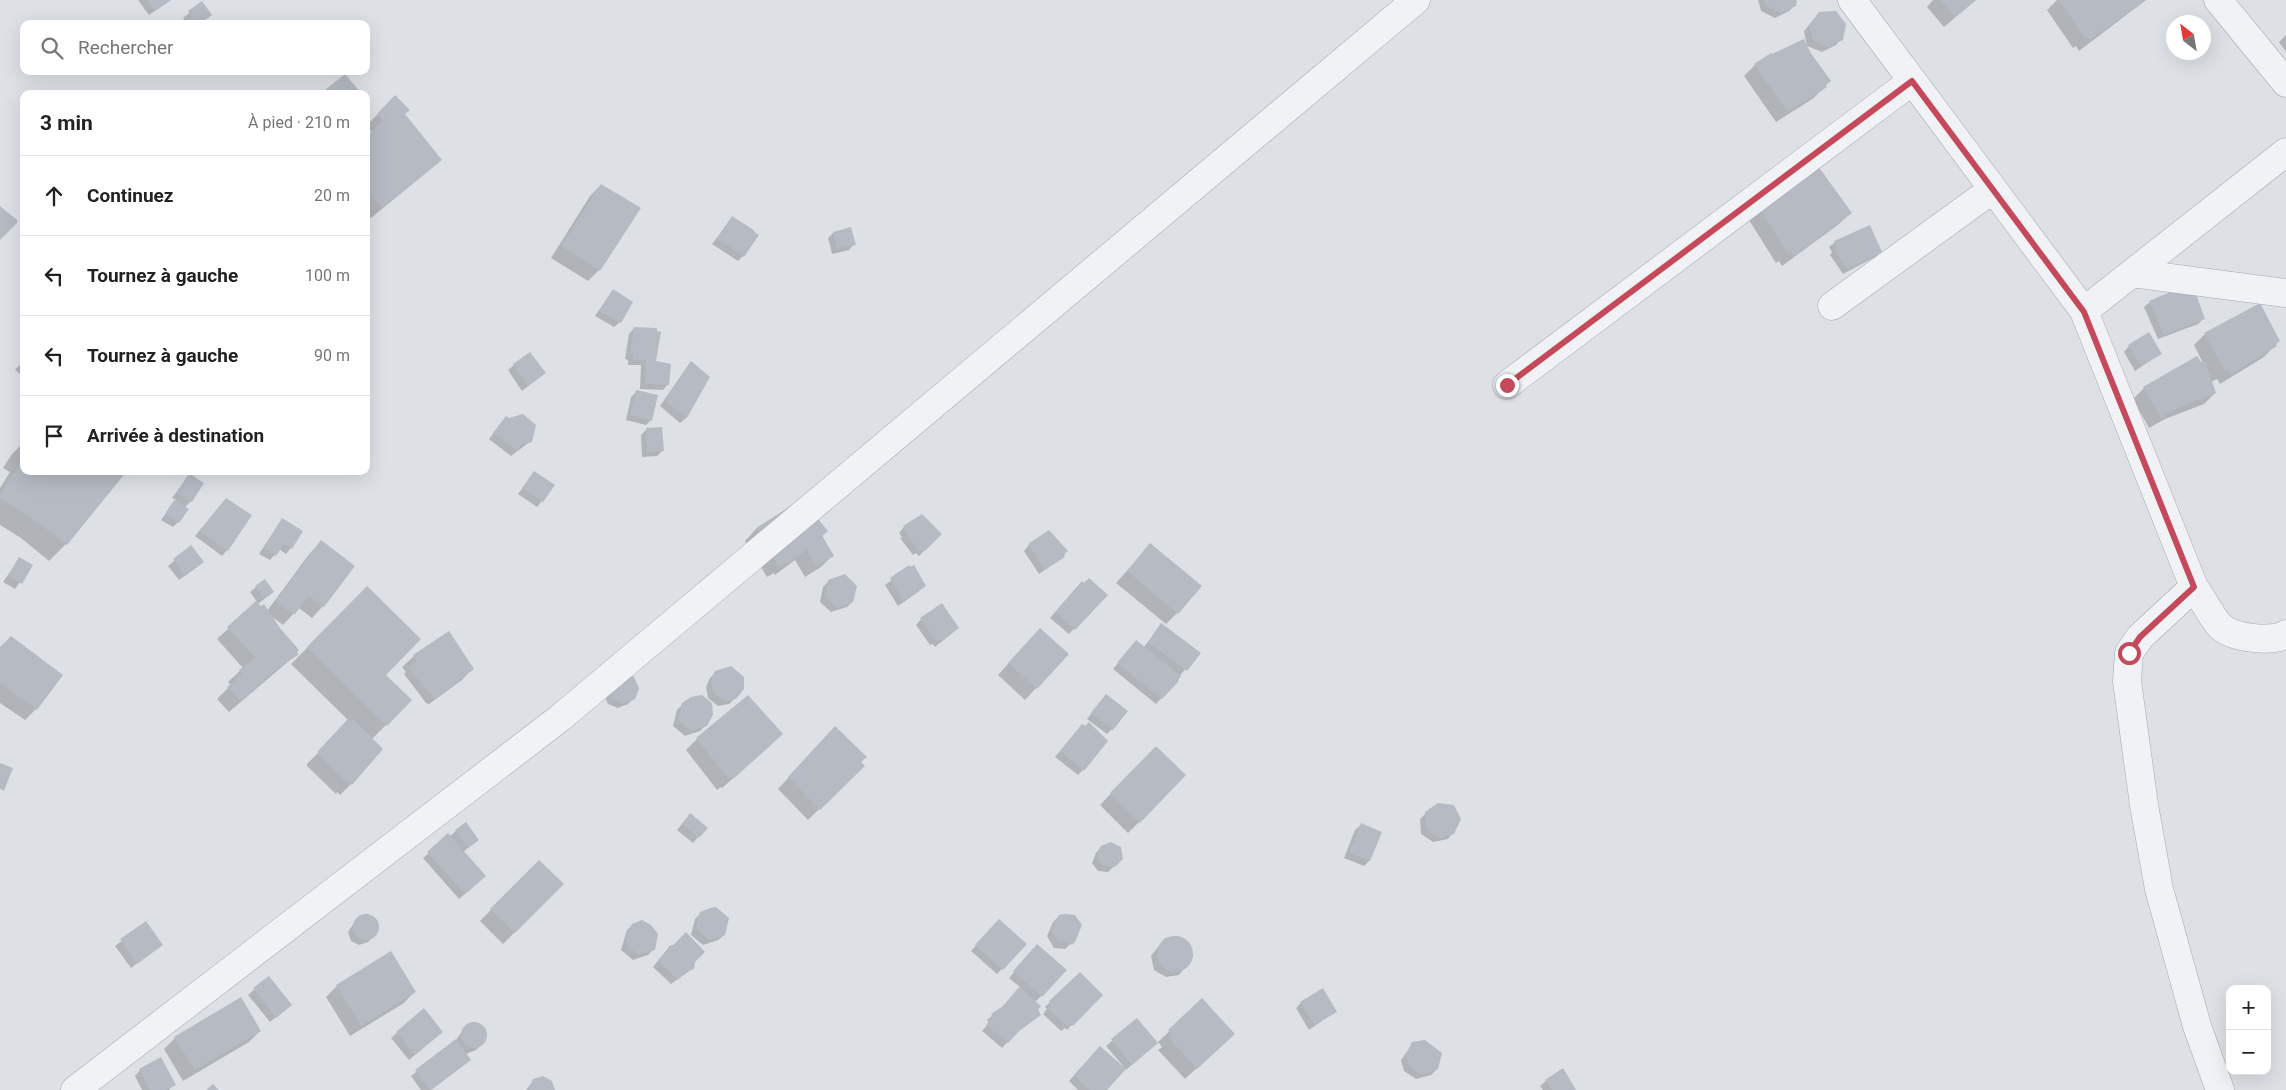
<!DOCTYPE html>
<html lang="fr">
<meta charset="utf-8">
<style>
body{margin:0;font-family:Roboto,sans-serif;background:#f6f6f6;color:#222}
.controls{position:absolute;right:15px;bottom:15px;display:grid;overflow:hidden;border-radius:10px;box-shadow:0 5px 20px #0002}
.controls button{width:45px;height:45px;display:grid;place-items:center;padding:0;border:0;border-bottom:1px solid #e0e0e0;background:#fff;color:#222;font:25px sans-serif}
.compass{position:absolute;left:2166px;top:15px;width:45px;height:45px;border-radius:50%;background:#fff;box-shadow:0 5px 20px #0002;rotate:329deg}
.stop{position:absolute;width:15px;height:15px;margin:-11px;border:4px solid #c44a5b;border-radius:50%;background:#fff}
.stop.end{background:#c44a5b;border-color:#fff;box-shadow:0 1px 5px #0008}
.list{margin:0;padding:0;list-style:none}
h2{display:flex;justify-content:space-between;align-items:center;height:65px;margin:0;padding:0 20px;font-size:21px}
h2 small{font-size:16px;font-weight:400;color:#767676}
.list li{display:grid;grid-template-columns:32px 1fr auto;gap:15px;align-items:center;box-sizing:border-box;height:80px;padding:0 20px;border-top:1px solid #e0e0e0}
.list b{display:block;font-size:19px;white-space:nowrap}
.list em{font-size:16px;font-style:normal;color:#767676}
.icon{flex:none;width:28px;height:28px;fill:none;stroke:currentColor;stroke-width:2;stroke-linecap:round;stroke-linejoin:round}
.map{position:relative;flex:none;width:2286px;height:1090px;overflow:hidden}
.search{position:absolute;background:#fff;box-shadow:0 5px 20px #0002;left:20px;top:20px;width:350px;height:55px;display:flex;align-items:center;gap:12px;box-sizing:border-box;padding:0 18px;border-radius:10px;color:#767676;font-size:19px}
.panel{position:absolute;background:#fff;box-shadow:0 5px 20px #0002;left:20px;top:90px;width:350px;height:385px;border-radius:10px}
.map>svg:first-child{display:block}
.shadow{fill:#0003}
.building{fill:#b5bac3}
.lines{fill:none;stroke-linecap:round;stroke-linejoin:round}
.street-casing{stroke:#a3a8b0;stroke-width:29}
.street{stroke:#f0f2f5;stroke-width:28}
.route{stroke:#c44a5b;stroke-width:6}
</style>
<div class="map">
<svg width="2286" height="1090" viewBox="0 0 2286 1090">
<rect width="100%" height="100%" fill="#dde1e6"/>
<!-- shadow -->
<path class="shadow" d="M 138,0 L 171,0 L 149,15 Z
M 1758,0 L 1796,0 L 1795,5 L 1789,11 L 1775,18 L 1761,11 Z
M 1933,0 L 1976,0 L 1944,27 L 1927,7 Z
M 2057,0 L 2146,0 L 2079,51 L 2076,46 L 2073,48 L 2047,10 Z
M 202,3 L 211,15 L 201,24 L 187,24 L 183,18 Z
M 1819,13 L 1841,39 L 1836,45 L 1822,52 L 1807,46 L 1804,31 Z
M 2286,35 L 2286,52 L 2279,42 Z
M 1755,65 L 1825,85 L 1825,86 L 1814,98 L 1776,122 L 1744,76 Z
M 395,97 L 404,114 L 441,160 L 371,218 L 366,213 L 366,138 L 372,132 L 366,126 Z
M 601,185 L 599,270 L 588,281 L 551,258 L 590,196 Z
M 1742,209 L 1850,213 L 1839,224 L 1782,266 L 1779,261 L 1776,263 Z
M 732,218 L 753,232 L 743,256 L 738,261 L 712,244 Z
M 850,229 L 854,244 L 849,250 L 832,254 L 828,238 L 833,233 Z
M 1835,242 L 1880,252 L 1875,257 L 1843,274 L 1830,255 L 1832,252 L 1829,247 Z
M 613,290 L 620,322 L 614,327 L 595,316 Z
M 2150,302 L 2204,318 L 2198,324 L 2158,339 L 2144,307 Z
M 634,328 L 668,384 L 663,390 L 640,389 L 641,365 L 628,365 L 628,360 L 625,359 L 629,334 Z
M 2205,334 L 2275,345 L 2264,357 L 2220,384 L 2217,379 L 2211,382 L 2215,393 L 2204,404 L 2165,419 L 2149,428 L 2133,399 L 2144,388 L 2203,363 L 2194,345 Z
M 2129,346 L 2160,354 L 2135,371 L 2124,352 Z
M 24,360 L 24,377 L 15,370 Z
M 691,362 L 708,377 L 686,418 L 680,423 L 660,406 Z
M 514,365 L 545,373 L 522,391 L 508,370 Z
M 637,391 L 651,420 L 646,425 L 626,420 L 631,397 Z
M 501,423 L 531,441 L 511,456 L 489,439 Z
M 646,430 L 663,450 L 657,456 L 642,457 L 641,435 Z
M 24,442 L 24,471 L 125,471 L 66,544 L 49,561 L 21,538 L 0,525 L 0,488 L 10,472 L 3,468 L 12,454 Z
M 534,473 L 542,501 L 537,507 L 518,494 Z
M 189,475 L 191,501 L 184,508 L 178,522 L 173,527 L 161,520 L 176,500 L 172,498 Z
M 802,500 L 833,555 L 821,567 L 805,577 L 795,560 L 775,575 L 774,573 L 767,577 L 745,541 L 756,529 Z
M 221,505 L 227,550 L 222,556 L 195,536 Z
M 282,519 L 291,548 L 286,554 L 279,549 L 270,560 L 259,554 Z
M 904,527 L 940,534 L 919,556 L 916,553 L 913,555 L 900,538 L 902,537 L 899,533 Z
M 321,542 L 353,566 L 323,606 L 312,618 L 299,608 L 283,625 L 271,616 L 297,654 L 229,712 L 217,699 L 231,685 L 228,682 L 243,668 L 217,639 L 257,602 L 250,592 L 256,587 L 273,592 L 258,604 L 267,611 L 310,553 Z
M 1029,545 L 1062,555 L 1063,557 L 1039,574 L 1024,551 Z
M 1150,545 L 1177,613 L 1166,624 L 1116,583 Z
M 191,547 L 197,567 L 179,580 L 168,566 Z
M 730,557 L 714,604 L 698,583 Z
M 19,559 L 31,566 L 15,589 L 3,582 Z
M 909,567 L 919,591 L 898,606 L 885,585 Z
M 829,581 L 852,602 L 847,607 L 831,612 L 820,602 L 823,587 Z
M 367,588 L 384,675 L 411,700 L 372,739 L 351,784 L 340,795 L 337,792 L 336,794 L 307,766 L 307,764 L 349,721 L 291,664 Z
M 1076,588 L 1106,595 L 1069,634 L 1050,618 Z
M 921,619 L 952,633 L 935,647 L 933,644 L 930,645 L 916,625 Z
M 1161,625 L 1199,653 L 1176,680 L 1178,681 L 1156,704 L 1113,669 L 1132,647 L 1144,647 Z
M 448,633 L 473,668 L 462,680 L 429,704 L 426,703 L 404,674 L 406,672 L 402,667 L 414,656 Z
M 1029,641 L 1067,654 L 1025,700 L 998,675 Z
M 0,649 L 61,675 L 36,709 L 25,720 L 0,703 Z
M 716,672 L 735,698 L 729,704 L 718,706 L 708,698 L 706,687 L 710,678 Z
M 608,685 L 634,698 L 628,704 L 618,708 L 608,704 L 604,695 Z
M 1101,701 L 1112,729 L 1107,734 L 1087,719 Z
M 683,704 L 706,725 L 700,731 L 685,736 L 673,726 L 677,710 Z
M 1077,731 L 1083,770 L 1078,775 L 1055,757 Z
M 697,739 L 771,745 L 722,788 L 721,787 L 717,790 L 686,750 Z
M 824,739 L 863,766 L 808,820 L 778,789 Z
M 1143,760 L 1139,822 L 1128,833 L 1100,805 Z
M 1426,813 L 1453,833 L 1448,839 L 1433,842 L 1421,834 L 1420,819 Z
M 685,820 L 698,837 L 693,843 L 677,830 Z
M 1361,825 L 1381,833 L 1369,861 L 1364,866 L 1344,858 L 1355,830 Z
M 456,831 L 478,840 L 463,852 L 479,882 L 459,899 L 423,858 Z
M 1101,847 L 1121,859 L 1108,872 L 1098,871 L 1092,863 L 1096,853 Z
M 539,861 L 562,884 L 503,944 L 480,921 Z
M 701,913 L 724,935 L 718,940 L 703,945 L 691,935 L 695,919 Z
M 368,914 L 375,919 L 378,927 L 374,936 L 368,942 L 359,945 L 351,941 L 348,932 L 358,917 Z
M 1059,916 L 1074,941 L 1065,949 L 1054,948 L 1047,936 L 1053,922 Z
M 999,921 L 1025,944 L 997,974 L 971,951 Z
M 145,923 L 161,945 L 131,968 L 115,946 Z
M 633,925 L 654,949 L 648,955 L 633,960 L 621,950 L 627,930 Z
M 1179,936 L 1190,944 L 1193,957 L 1179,975 L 1166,977 L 1154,970 L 1151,956 L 1165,938 Z
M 669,947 L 694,961 L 692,969 L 671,984 L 653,967 Z
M 1032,951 L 1041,996 L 1035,1002 L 1040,1015 L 1015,1034 L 1002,1048 L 982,1031 L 989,1023 L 987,1020 L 1002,1008 L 1021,988 L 1009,978 Z
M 1080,973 L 1101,995 L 1067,1030 L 1065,1028 L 1061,1031 L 1043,1014 L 1047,1009 L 1045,1007 Z
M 269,977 L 285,1010 L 270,1022 L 248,995 Z
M 337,986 L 415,991 L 404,1003 L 350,1036 L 326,997 Z
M 1202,1000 L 1222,1045 L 1185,1079 L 1158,1050 L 1162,1047 L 1158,1042 L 1126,1070 L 1125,1068 L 1104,1090 L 1078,1090 L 1069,1081 L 1095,1053 L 1123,1068 L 1124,1067 L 1106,1046 L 1137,1019 L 1157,1043 Z
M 1301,1003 L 1336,1011 L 1309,1030 L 1296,1008 Z
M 424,1010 L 436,1037 L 409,1060 L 391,1038 Z
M 474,1023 L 483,1028 L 486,1036 L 482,1044 L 476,1050 L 466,1054 L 464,1065 L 431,1090 L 421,1090 L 411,1076 L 456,1040 L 466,1026 Z
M 260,1031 L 249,1042 L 183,1081 L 164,1049 L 175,1038 Z
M 1413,1044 L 1437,1069 L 1431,1075 L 1416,1079 L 1404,1071 L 1401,1060 Z
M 140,1070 L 174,1084 L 169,1090 L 142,1090 L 135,1076 Z
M 534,1080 L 554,1090 L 526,1090 Z
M 1546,1081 L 1575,1090 L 1543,1090 L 1540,1086 Z"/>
<!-- building -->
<path class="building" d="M 147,0 L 171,0 L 155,11 Z
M 1765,0 L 1797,0 L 1796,6 L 1781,13 L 1767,6 Z
M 1941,0 L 1976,0 L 1955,17 Z
M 2059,0 L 2146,0 L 2090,40 L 2087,36 L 2085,38 Z
M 202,1 L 212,15 L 200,24 L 196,24 L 188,11 Z
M 1836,11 L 1846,24 L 1843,40 L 1828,47 L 1813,40 L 1809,25 L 1819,12 Z
M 1804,39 L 1810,52 L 1831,81 L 1826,85 L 1827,87 L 1788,112 L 1754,64 L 1771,53 L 1772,54 Z
M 345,74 L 362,94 L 320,94 Z
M 395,95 L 410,110 L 405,114 L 442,160 L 383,208 L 366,190 L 366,137 L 383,120 L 377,114 Z
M 1813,159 L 1852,213 L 1794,256 L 1790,251 L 1787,253 L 1760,209 Z
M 601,184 L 641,208 L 600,271 L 561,246 Z
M 0,206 L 17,220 L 17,223 L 0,240 Z
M 732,216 L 755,231 L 754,232 L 759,235 L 744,257 L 717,238 Z
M 1870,225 L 1882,252 L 1848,269 L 1846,268 L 1834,248 L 1837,246 L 1834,241 Z
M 851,227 L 856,245 L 837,249 L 833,232 Z
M 2192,283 L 2205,319 L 2164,335 L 2149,301 Z
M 613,289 L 633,302 L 621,323 L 601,312 L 600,310 Z
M 2260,303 L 2280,341 L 2276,344 L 2277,346 L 2231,374 L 2228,369 L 2225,371 L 2204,333 Z
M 634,327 L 657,328 L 657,331 L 661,332 L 656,361 L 671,364 L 669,385 L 645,384 L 646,360 L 633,360 L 633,354 L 630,354 Z
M 2149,332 L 2162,354 L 2141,366 L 2128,345 Z
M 530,352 L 546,373 L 528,386 L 513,364 Z
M 2197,356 L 2201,362 L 2205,361 L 2216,393 L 2178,408 L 2161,418 L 2143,387 Z
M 691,361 L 710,377 L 687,418 L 664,400 Z
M 636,390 L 658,395 L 652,421 L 630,415 Z
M 523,414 L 536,425 L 532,442 L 521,445 L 517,451 L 493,433 L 506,416 L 509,418 Z
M 662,427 L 664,451 L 647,452 L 646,428 Z
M 24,443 L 24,454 L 19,451 Z
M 24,458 L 24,471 L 127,471 L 67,545 L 37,522 L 0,498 L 1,492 Z
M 534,471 L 555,485 L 543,502 L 522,488 Z
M 189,473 L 204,483 L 192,502 L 177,493 Z
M 226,498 L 252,515 L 228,551 L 202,533 L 200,530 Z
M 802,499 L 828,531 L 822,536 L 834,556 L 816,566 L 807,550 L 787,564 L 786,563 L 779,567 L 756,528 Z
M 174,500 L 189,509 L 179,523 L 165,514 Z
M 922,514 L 942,534 L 925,551 L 922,549 L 919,551 L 905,532 L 906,531 L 903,526 Z
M 282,518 L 303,531 L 292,549 L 284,544 L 276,556 L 264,548 Z
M 1049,530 L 1068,551 L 1064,555 L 1065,557 L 1045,570 L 1028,544 Z
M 321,540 L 355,566 L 324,607 L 309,596 L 295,614 L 278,605 L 279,603 L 276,600 Z
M 1150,543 L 1202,586 L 1178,614 L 1127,571 Z
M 191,545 L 204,562 L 185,576 L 173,559 Z
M 19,557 L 33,565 L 22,584 L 8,576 Z
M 909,565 L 910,567 L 914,565 L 926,586 L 904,602 L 890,578 Z
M 845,574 L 857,586 L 853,602 L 837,608 L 825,596 L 828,580 Z
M 1089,578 L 1108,595 L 1075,630 L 1055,612 L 1082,581 L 1084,583 Z
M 265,579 L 274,592 L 264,599 L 255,586 Z
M 367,586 L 421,639 L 386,675 L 412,700 L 387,726 L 307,647 Z
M 256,601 L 261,606 L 264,604 L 280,628 L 299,650 L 297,652 L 298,655 L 278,668 L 241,701 L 227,687 L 242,674 L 239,670 L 256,658 L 227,627 Z
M 942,603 L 959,628 L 941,642 L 938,639 L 936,641 L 920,618 Z
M 1161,623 L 1201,653 L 1187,671 L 1148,642 Z
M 1040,628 L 1069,654 L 1037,689 L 1008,663 Z
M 449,631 L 474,669 L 435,699 L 408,668 L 417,661 L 413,655 Z
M 11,636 L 63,675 L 37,710 L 0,683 L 0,647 Z
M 1136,640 L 1181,676 L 1178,680 L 1179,681 L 1162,699 L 1117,663 Z
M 731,666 L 744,677 L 744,689 L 736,699 L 724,701 L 713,693 L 711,680 L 715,671 Z
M 624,673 L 634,677 L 639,688 L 635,699 L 624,703 L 613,699 L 609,689 Z
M 1106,694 L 1128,711 L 1113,730 L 1091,713 Z
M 702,695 L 712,703 L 713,715 L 707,726 L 691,731 L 678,720 L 682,703 L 691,697 Z
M 748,695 L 783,734 L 734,778 L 732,777 L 729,779 L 696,738 Z
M 348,719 L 350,721 L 353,719 L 383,749 L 352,785 L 349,782 L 348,783 L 318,754 L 318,751 Z
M 1089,722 L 1108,741 L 1084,771 L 1060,751 L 1082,724 L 1085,726 Z
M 835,726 L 867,757 L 861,762 L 865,766 L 820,810 L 788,777 Z
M 1155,747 L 1157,747 L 1186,775 L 1140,823 L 1110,793 Z
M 0,763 L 13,768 L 4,791 L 0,789 Z
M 1438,803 L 1454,805 L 1461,819 L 1454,834 L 1439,838 L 1426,829 L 1425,812 Z
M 690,813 L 708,828 L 699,838 L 682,824 Z
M 466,822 L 479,840 L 468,848 L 455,830 Z
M 1361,823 L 1382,832 L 1370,861 L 1349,853 Z
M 448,833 L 486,876 L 465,894 L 427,852 Z
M 1111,842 L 1121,847 L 1123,859 L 1115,867 L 1103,866 L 1097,857 L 1101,846 Z
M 539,860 L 564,884 L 515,933 L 490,909 Z
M 713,907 L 716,907 L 729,918 L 725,935 L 709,940 L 696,929 L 700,912 Z
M 1064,914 L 1075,915 L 1082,925 L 1075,942 L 1072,945 L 1068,942 L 1059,943 L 1052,933 L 1051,929 L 1059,915 Z
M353 927a13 13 0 1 1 26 0a13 13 0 1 1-26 0Z
M 999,919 L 1027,944 L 1003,970 L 975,945 Z
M 642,920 L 651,925 L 658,934 L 655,950 L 638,955 L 626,944 L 627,933 L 632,924 Z
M 146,921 L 163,945 L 137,964 L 120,939 Z
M 686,932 L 705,952 L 695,962 L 694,969 L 685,972 L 678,980 L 658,960 L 668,950 L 669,946 L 673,945 Z
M1157 954a18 18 0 1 1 36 0a18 18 0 1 1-36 0Z
M 1037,944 L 1067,970 L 1042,997 L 1013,971 Z
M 391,951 L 416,992 L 361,1026 L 336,985 Z
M 1080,972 L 1103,995 L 1073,1026 L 1071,1023 L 1068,1027 L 1047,1008 L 1051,1003 L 1049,1001 Z
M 269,976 L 292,1005 L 276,1018 L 253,988 Z
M 1019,987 L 1041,1006 L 1038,1010 L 1041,1015 L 1020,1030 L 1008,1043 L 986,1025 L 993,1017 L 991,1014 L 1003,1006 Z
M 1323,988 L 1337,1012 L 1314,1025 L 1300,1002 Z
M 241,997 L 261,1031 L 195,1070 L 174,1037 Z
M 1202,998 L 1235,1034 L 1197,1069 L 1169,1038 L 1172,1035 L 1168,1030 Z
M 424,1008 L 443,1032 L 415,1055 L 396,1032 Z
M 1137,1018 L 1158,1043 L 1132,1065 L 1111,1039 Z
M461 1035a13 13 0 1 1 26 0a13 13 0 1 1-26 0Z
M 456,1039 L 471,1060 L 430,1090 L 415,1070 Z
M 1425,1040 L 1442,1053 L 1438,1069 L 1422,1075 L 1409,1066 L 1406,1054 L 1412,1042 Z
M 1100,1046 L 1126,1069 L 1107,1090 L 1089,1090 L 1074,1075 Z
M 161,1057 L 176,1085 L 166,1090 L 150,1090 L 139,1069 Z
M 1563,1068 L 1576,1090 L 1552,1090 L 1545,1080 Z
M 543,1076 L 552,1081 L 555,1090 L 529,1090 L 533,1079 Z
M 213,1084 L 219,1090 L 206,1090 Z"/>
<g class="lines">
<!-- street casing -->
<g class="street-casing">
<path id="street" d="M 1852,0 L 2084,311 L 2194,587 C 2203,599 2210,615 2220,626 C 2232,638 2272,643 2286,634
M 2218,0 L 2286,83
M 2132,273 L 2286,293
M 1832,306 L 1993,189
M 2084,311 L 2286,152
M 1507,385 L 1912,81
M 2194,587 L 2140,637 L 2129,653 L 2127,681 L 2144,805 L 2159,889 L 2197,1026 L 2220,1090
M 75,1090 L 560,718 L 1416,0"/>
</g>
<!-- street -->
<use href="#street" class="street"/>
</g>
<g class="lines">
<!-- route -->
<path class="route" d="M 1507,385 L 1912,81 L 2084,312 L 2194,587 L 2140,637 L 2129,653"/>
</g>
</svg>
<div class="controls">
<button>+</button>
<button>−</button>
</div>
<svg class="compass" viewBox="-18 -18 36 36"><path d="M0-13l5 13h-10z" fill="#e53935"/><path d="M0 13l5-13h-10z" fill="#767676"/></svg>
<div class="stop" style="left:2129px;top:653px"></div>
<div class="stop end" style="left:1507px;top:385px"></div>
<div class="search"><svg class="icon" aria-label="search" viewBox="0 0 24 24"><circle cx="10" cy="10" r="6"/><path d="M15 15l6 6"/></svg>Rechercher</div>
<section class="panel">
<h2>3 min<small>À pied · 210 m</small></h2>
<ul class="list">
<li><svg class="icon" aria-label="ahead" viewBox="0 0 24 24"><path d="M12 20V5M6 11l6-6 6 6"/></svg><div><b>Continuez</b></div><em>20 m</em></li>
<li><svg class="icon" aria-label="left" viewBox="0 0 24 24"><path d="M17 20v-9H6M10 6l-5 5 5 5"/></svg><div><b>Tournez à gauche</b></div><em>100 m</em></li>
<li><svg class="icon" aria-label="left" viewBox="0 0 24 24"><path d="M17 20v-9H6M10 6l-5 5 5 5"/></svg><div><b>Tournez à gauche</b></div><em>90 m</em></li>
<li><svg class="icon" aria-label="arrive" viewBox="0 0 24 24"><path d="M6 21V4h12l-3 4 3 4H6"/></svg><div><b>Arrivée à destination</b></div></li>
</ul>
</section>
</div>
